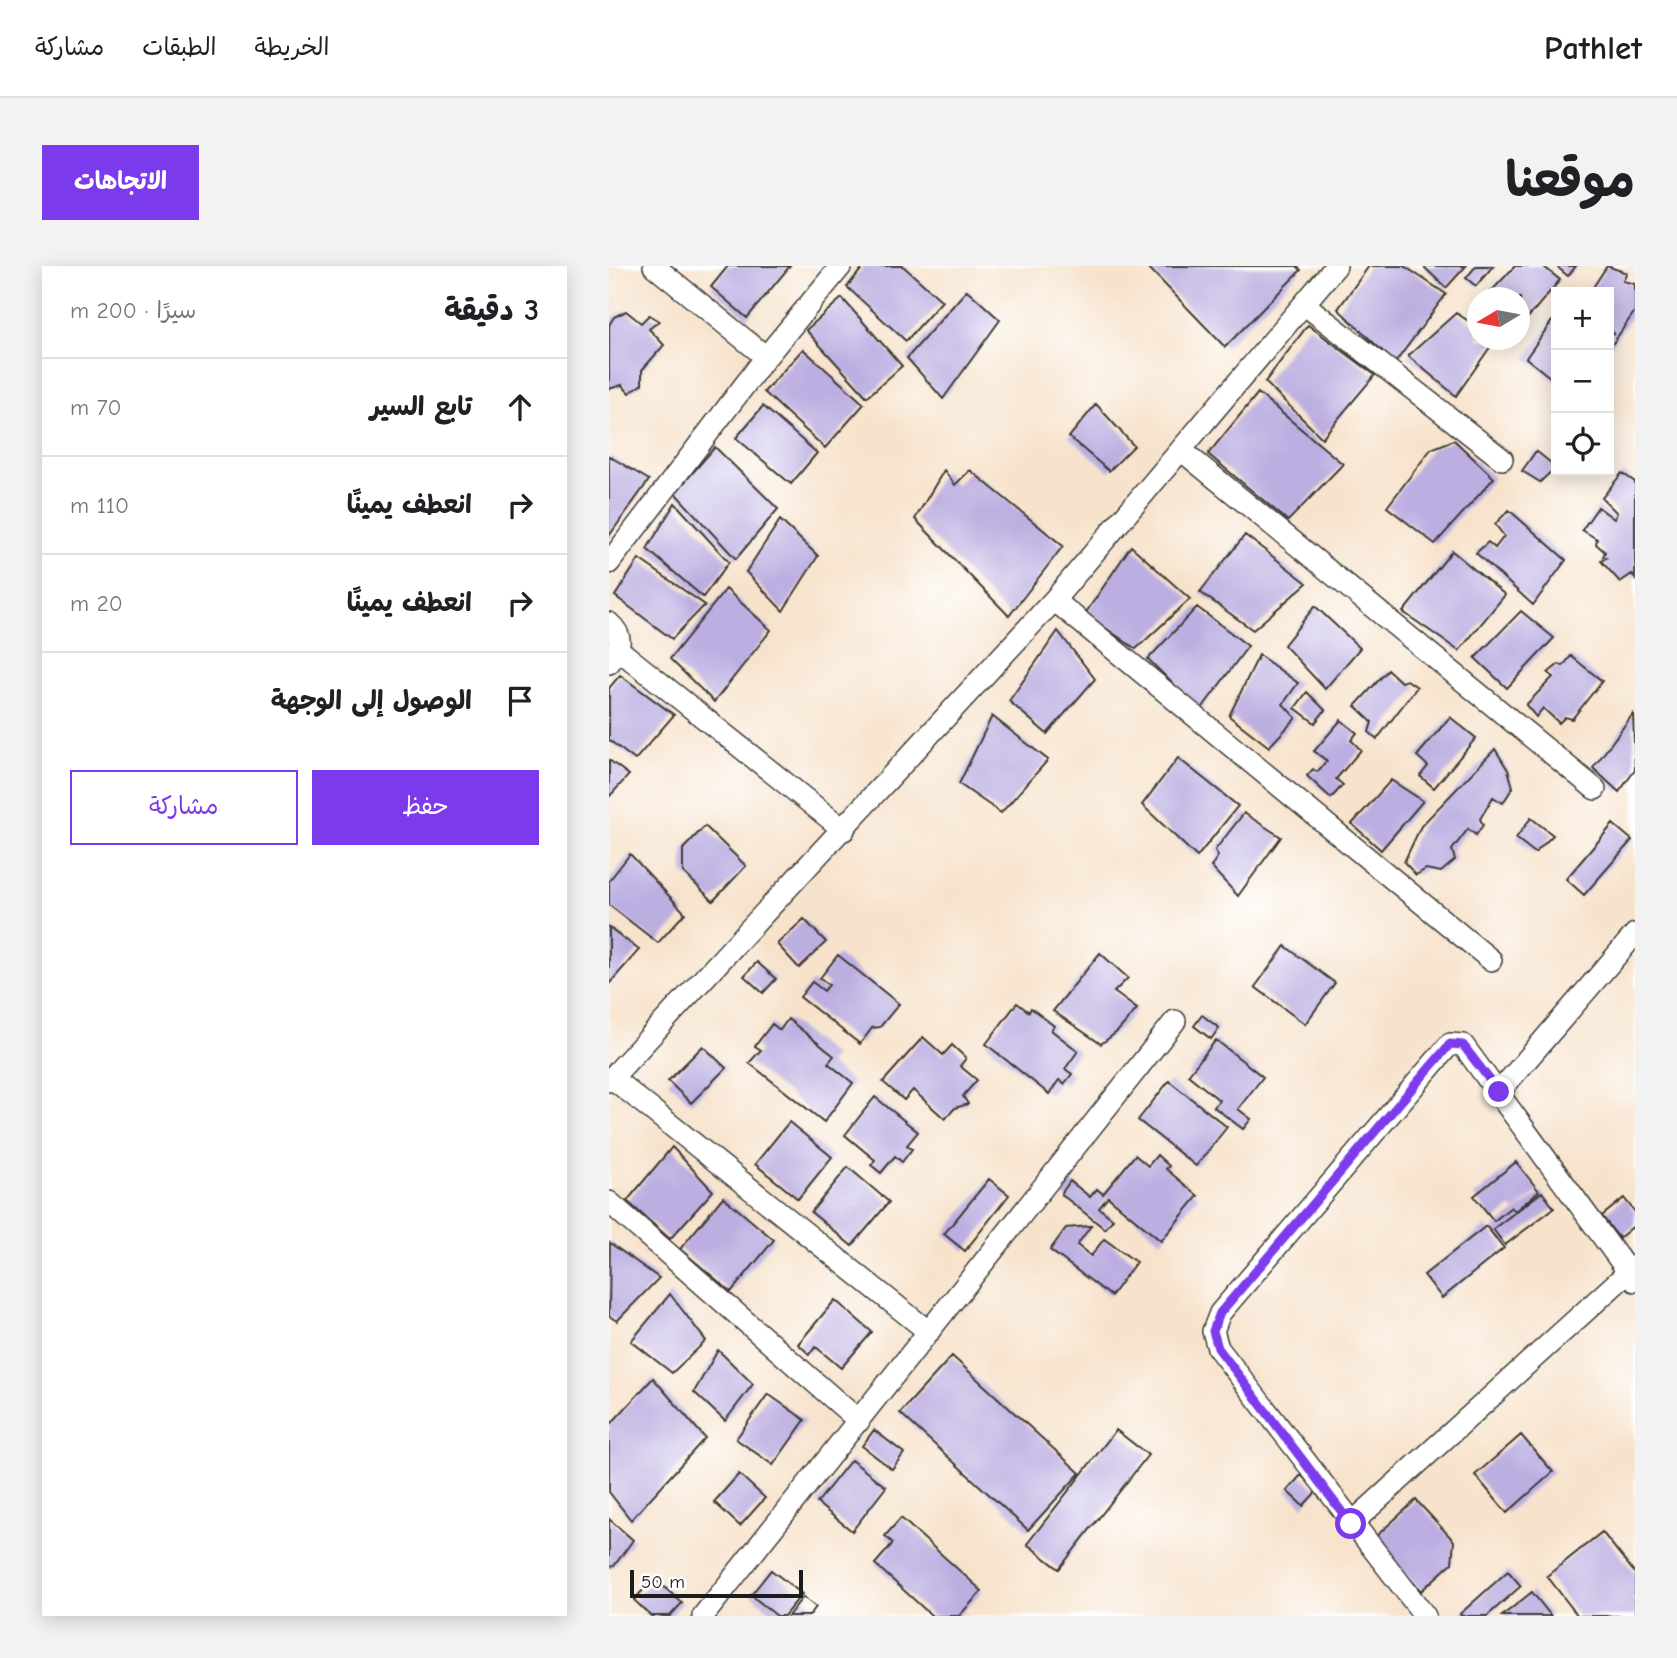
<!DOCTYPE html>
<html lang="ar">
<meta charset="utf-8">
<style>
body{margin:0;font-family:"Comic Neue","Playpen Sans Arabic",sans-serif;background:#f2f2f2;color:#202124;direction:rtl}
.controls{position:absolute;right:21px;top:21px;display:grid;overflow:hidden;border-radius:0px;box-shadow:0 4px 18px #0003}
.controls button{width:63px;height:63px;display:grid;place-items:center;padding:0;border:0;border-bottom:2px solid #e0e0e0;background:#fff;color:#202124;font:35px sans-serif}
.compass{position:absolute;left:858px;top:21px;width:63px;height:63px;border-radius:50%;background:#fff;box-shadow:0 4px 18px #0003;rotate:260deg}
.scale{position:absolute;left:21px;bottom:18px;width:173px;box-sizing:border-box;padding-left:7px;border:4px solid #1c1c1c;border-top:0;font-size:19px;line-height:24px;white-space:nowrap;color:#1c1c1c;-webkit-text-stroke:5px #fff;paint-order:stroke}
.stop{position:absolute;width:21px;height:21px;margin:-16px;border:5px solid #7c3aed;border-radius:50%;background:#fff}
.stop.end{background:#7c3aed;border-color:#fff;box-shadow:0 2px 7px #0008}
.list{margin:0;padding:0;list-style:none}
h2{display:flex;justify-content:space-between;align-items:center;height:91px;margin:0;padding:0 28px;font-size:30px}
h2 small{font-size:23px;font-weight:400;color:#757577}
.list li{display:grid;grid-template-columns:46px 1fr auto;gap:21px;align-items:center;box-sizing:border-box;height:98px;padding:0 28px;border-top:2px solid #e0e0e0}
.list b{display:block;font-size:26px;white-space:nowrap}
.list em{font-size:23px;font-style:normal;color:#757577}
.actions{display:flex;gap:14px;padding:21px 28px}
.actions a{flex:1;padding:16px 0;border:2px solid #7c3aed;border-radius:0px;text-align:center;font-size:24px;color:#7c3aed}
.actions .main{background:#7c3aed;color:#fff}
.icon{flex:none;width:38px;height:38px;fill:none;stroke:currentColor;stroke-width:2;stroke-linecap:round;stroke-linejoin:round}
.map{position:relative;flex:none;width:1026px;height:1350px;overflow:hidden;direction:ltr;border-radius:0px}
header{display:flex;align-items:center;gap:42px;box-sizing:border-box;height:98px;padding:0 35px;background:#fff;border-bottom:2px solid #e0e0e0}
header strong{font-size:33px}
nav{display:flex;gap:38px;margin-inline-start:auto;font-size:24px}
.intro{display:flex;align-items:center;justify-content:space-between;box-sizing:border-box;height:168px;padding:0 42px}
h1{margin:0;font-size:49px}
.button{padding:18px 32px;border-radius:0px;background:#7c3aed;color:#fff;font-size:24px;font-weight:700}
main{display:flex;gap:42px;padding:0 42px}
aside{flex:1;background:#fff;border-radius:0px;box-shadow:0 4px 18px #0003}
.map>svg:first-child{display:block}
.building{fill:#bcaee1}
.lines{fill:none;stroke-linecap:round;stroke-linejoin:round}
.street-casing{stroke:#3d3a36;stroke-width:24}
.street{stroke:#fff;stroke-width:21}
.route{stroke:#7c3aed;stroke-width:9}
</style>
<header>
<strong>Pathlet</strong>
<nav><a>الخريطة</a><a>الطبقات</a><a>مشاركة</a></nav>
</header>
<div class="intro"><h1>موقعنا</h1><a class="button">الاتجاهات</a></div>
<main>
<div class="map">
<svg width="1026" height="1350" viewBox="0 0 1026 1350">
<rect width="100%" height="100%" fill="#fff"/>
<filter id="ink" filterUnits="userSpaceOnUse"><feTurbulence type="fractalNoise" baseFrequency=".0143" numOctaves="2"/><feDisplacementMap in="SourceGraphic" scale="14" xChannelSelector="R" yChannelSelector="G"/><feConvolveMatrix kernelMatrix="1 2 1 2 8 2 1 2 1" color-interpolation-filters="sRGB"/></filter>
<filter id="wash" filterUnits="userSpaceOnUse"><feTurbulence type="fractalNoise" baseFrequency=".00686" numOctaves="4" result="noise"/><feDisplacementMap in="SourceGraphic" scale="28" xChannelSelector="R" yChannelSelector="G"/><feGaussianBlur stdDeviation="1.57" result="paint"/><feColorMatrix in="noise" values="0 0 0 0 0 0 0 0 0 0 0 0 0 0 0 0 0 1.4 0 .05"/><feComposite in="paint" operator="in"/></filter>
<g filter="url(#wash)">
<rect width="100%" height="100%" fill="#f7e3cc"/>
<g id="blocks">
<!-- building -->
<path class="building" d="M 119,0 L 181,0 L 138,52 L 102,21 Z
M 255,0 L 294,0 L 333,35 L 297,75 L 238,21 Z
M 538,0 L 688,0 L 692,4 L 616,81 Z
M 760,0 L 795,0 L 837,28 L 786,97 L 729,43 Z
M 814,0 L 857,0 L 837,22 Z
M 867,0 L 884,0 L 867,20 L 857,12 Z
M 906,0 L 934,0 L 951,14 L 911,61 L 911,32 L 876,32 Z
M 947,0 L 967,0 L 959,10 Z
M 998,0 L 1018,7 L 1014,15 L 1026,18 L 1026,45 L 1000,83 L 1000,64 L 1006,69 L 1000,62 L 1000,26 L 981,26 Z
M 358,24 L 391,54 L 334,133 L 298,92 Z
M 233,32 L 293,100 L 258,131 L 197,64 Z
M 17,45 L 32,57 L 40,49 L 50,55 L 40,63 L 55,79 L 33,104 L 33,118 L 20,127 L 13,119 L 0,123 L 0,59 L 5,51 Z
M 847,47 L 869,61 L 869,74 L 886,74 L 847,130 L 799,90 Z
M 943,55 L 947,59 L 947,116 L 917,92 Z
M 699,59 L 766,109 L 713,172 L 656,116 Z
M 194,83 L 255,138 L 216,182 L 155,126 Z
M 649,127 L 734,198 L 679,255 L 599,188 Z
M 487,138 L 525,180 L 500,205 L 460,171 Z
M 154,140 L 208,187 L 182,218 L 127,172 Z
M 845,174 L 885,212 L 826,278 L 778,241 L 822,183 Z
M 106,181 L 169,243 L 127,293 L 66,227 Z
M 927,185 L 947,201 L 931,216 L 913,205 Z
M 0,190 L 40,214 L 0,270 Z
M 335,204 L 346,219 L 361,204 L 454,280 L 400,350 L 306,253 Z
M 1013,207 L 1026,216 L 1026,313 L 1023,308 L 1011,316 L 992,295 L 997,292 L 994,291 L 996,286 L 987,278 L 988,273 L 973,264 L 989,241 L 1005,253 L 1008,247 L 993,232 Z
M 66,237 L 120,296 L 94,331 L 38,283 Z
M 900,244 L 957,294 L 924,339 L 867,287 L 879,276 L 886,282 L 895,270 L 886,258 Z
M 171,254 L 209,290 L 174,345 L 137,306 Z
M 636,269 L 698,317 L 644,364 L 591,326 Z
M 522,280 L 581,333 L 527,383 L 476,348 Z
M 843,285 L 896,329 L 850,385 L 794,346 Z
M 30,293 L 96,339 L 63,373 L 6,330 Z
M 117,323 L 162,364 L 105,436 L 61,393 Z
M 706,340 L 751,382 L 716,423 L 675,379 Z
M 588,341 L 639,380 L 591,445 L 539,393 Z
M 912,345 L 945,372 L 898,422 L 866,392 Z
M 449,365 L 486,413 L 438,468 L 400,435 Z
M 650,389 L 689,417 L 674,438 L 687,452 L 660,481 L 620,450 Z
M 962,390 L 993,415 L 963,453 L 956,451 L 950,457 L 934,442 L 927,451 L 917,439 L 944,411 L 939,407 L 950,398 L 954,400 Z
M 779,404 L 792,416 L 798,414 L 808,421 L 768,473 L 760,466 L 763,456 L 746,440 Z
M 11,409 L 65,449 L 26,494 L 0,474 L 0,422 Z
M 698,426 L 716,444 L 706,457 L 686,442 Z
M 1024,448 L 1026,504 L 1010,526 L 984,502 Z
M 383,450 L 439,494 L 392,547 L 350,518 Z
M 841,451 L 867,472 L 825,522 L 811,510 L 819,500 L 808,490 Z
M 732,454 L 748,467 L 742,474 L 752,484 L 727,513 L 734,519 L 722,532 L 698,510 L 704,503 L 708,506 L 718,495 L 705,485 Z
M 886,483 L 899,504 L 904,521 L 894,537 L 884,531 L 871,553 L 874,559 L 867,569 L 859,563 L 843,584 L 846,594 L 832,606 L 817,603 L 807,609 L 795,596 L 812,560 Z
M 569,492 L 629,540 L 588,591 L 533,539 Z
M 0,494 L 20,509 L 0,531 Z
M 782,514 L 814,535 L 772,584 L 743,558 Z
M 635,547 L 672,571 L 629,630 L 602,601 L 609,590 L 606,584 Z
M 922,552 L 944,569 L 926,587 L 907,572 Z
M 1004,558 L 1023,574 L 975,629 L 957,613 Z
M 96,560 L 137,600 L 104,635 L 74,606 L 74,583 Z
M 21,588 L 76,647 L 49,677 L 0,639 L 0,615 Z
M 195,653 L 217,676 L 190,702 L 168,678 Z
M 0,661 L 30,684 L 0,718 Z
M 676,680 L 726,717 L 696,758 L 646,721 Z
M 491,687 L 519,712 L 505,726 L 528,743 L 509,765 L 492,778 L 444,745 Z
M 229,689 L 290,738 L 271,761 L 263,762 L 251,778 L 191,731 L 203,716 L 215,725 L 220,719 L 211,712 Z
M 148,696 L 167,713 L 154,727 L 135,710 Z
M 408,737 L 420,746 L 422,742 L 445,760 L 442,764 L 469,785 L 456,803 L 463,808 L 455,818 L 450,814 L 440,828 L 377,778 Z
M 593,749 L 610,762 L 602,773 L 585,760 Z
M 179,753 L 225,790 L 219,797 L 244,817 L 215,856 L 140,797 L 152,784 L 146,780 L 163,758 L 171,764 Z
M 314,771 L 334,789 L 343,779 L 357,792 L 351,800 L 368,814 L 354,830 L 359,838 L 346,842 L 336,853 L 304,824 L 295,834 L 274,816 Z
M 607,774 L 654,811 L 629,843 L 642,853 L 634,863 L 605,841 L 610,834 L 579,809 Z
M 94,780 L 117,802 L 82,837 L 59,815 Z
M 560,815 L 618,861 L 587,900 L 529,854 Z
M 266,831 L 309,866 L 298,879 L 303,883 L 293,896 L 286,890 L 272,907 L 262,899 L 266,894 L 236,869 Z
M 180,856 L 223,891 L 189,933 L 146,898 Z
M 63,881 L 104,925 L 61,973 L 18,935 Z
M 526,889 L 539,900 L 548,889 L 560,900 L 557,903 L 589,930 L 552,975 L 499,931 L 490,942 L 504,953 L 496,963 L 452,928 L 461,915 L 481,931 L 488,923 L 494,928 Z
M 907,896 L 930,925 L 906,945 L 902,941 L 885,955 L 865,930 Z
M 239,901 L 280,936 L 243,980 L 202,946 Z
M 380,913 L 400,929 L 356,985 L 335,968 Z
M 933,926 L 945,942 L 896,979 L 884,963 Z
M 114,931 L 165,974 L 122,1026 L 71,983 Z
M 1015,932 L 1026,946 L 1026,959 L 1010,972 L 993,950 Z
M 482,960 L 468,979 L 482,990 L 495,973 L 527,996 L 502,1030 L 441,984 L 457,962 Z
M 877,960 L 895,982 L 833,1032 L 815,1009 Z
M 1,977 L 50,1012 L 8,1055 L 0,1050 Z
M 61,1028 L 97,1075 L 63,1107 L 22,1075 Z
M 226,1034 L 263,1066 L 232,1102 L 207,1081 L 200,1088 L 189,1078 Z
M 109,1084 L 144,1118 L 116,1155 L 85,1126 Z
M 343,1090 L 471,1207 L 419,1264 L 291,1147 Z
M 44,1112 L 96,1172 L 22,1254 L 0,1226 L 0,1160 Z
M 159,1128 L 196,1154 L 164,1199 L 127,1173 Z
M 265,1164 L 295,1187 L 283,1203 L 253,1180 Z
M 507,1164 L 539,1189 L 450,1303 L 418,1278 Z
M 912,1169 L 944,1206 L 898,1247 L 866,1209 Z
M 242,1194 L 277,1221 L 243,1265 L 208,1237 Z
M 130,1208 L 156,1232 L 131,1260 L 105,1236 Z
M 692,1209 L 708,1225 L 694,1240 L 678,1225 Z
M 807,1234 L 845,1275 L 843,1297 L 812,1325 L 764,1273 Z
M 292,1252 L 373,1325 L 350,1350 L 323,1350 L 266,1298 L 284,1277 L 276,1270 Z
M 0,1253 L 24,1274 L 5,1300 L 0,1301 Z
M 993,1266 L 1026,1307 L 1026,1350 L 969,1350 L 938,1310 Z
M 162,1304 L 193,1328 L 175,1350 L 168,1350 L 142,1329 Z
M 899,1305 L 912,1320 L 878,1350 L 852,1350 L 851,1348 Z
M 45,1312 L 73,1337 L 61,1350 L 42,1350 L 25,1334 Z
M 923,1326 L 942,1350 L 893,1350 Z
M 194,1331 L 207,1341 L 200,1350 L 179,1350 Z"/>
</g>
</g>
<g filter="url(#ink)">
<use href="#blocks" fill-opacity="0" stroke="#3d3a36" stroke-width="2"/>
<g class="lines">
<!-- street casing -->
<g class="street-casing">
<path id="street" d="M 45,0 L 157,91
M 695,38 L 893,193
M 572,184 L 986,523
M 0,297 L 157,91 L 232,0
M 445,334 L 882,694
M 0,357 C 16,371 11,383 0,397
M 10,384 L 235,564
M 3,812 L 320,1066
M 0,815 L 445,334 L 727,0
M 890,826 L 1026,668
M 0,936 L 250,1155
M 742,1258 L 1026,1000
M 94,1350 L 566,755
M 816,1350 L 609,1082 L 604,1065 L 611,1047 L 841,778 L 854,779 L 1026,1015"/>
</g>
<!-- street -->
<use href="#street" class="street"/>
</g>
</g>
<g class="lines" filter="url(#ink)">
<!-- route -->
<path class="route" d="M 742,1258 L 609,1082 L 604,1065 L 611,1047 L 841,778 L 854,779 L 890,826"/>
</g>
</svg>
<div class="controls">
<button>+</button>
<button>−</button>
<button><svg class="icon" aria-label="locate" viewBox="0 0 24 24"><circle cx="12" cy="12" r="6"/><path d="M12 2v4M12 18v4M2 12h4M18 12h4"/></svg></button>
</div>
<svg class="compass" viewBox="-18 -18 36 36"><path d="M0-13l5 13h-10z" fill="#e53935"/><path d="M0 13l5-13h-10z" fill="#757577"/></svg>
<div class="scale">50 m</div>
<div class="stop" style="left:742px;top:1258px"></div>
<div class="stop end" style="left:890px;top:826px"></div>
</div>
<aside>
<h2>3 دقيقة<small>سيرًا · 200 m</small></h2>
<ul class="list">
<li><svg class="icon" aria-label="ahead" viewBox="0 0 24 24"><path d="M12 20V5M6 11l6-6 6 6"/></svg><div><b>تابع السير</b></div><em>70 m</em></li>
<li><svg class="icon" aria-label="right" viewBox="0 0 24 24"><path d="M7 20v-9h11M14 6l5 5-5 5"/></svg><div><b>انعطف يمينًا</b></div><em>110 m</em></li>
<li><svg class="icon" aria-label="right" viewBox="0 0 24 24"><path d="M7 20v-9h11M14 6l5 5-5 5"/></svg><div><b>انعطف يمينًا</b></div><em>20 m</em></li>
<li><svg class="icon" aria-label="arrive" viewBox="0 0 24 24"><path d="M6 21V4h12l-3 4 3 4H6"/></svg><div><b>الوصول إلى الوجهة</b></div></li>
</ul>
<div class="actions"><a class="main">حفظ</a><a>مشاركة</a></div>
</aside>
</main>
